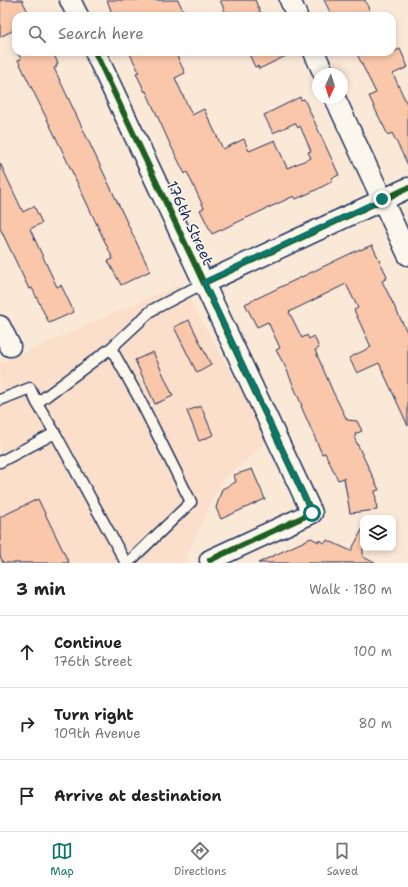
<!DOCTYPE html>
<meta charset="utf-8">
<style>
body{margin:0;font-family:"Shantell Sans",sans-serif;background:#f6f6f6;color:#222}
.controls{position:absolute;right:12px;bottom:12px;display:grid;overflow:hidden;border-radius:8px;box-shadow:0 2px 6px #0003}
.controls button{width:36px;height:36px;display:grid;place-items:center;padding:0;border:0;border-bottom:1px solid #e0e0e0;background:#fff;color:#222;font:20px sans-serif}
.compass{position:absolute;left:312px;top:68px;width:36px;height:36px;border-radius:50%;background:#fff;box-shadow:0 2px 6px #0003;rotate:184deg}
.stop{position:absolute;width:12px;height:12px;margin:-9px;border:3px solid #0f766e;border-radius:50%;background:#fff}
.stop.end{background:#0f766e;border-color:#fff;box-shadow:0 1px 4px #0008}
.list{margin:0;padding:0;list-style:none}
h2{display:flex;justify-content:space-between;align-items:center;height:52px;margin:0;padding:0 16px;font-size:17px}
h2 small{font-size:13px;font-weight:400;color:#767676}
.list li{display:grid;grid-template-columns:26px 1fr auto;gap:12px;align-items:center;box-sizing:border-box;height:72px;padding:0 16px;border-top:1px solid #e0e0e0}
.list b{display:block;font-size:15px;white-space:nowrap}
.list p{margin:0;font-size:13px;white-space:nowrap;color:#767676}
.list em{font-size:13px;font-style:normal;color:#767676}
.icon{flex:none;width:22px;height:22px;fill:none;stroke:currentColor;stroke-width:2;stroke-linecap:round;stroke-linejoin:round}
.map{position:relative;flex:none;width:408px;height:563px;overflow:hidden}
.search{position:absolute;background:#fff;box-shadow:0 2px 6px #0003;left:12px;right:12px;top:12px;height:44px;display:flex;align-items:center;gap:10px;box-sizing:border-box;padding:0 14px;border-radius:12px;color:#767676;font-size:15px}
.sheet{height:268px;background:#fff}
nav{display:flex;justify-content:space-around;align-items:center;box-sizing:border-box;height:56px;border-top:1px solid #e0e0e0;background:#fff;font-size:11px;color:#767676}
nav a{display:grid;justify-items:center;gap:2px}
nav .on{color:#0f766e}
.map>svg:first-child{display:block}
.built{fill:#fbdfca}
.building{fill:#fac7aa;stroke:#1b2f5e}
.lines{fill:none;stroke-linecap:round;stroke-linejoin:round}
.service-casing{stroke:#1b2f5e;stroke-width:13}
.minor-casing{stroke:#1b2f5e;stroke-width:23}
.service{stroke:#fbf7ec;stroke-width:10}
.minor{stroke:#fbf7ec;stroke-width:20}
.cycleway-casing{stroke:#fbf7ec;stroke-width:8}
.cycleway{stroke:#1b5e20;stroke-width:6}
.route{stroke:#0f766e;stroke-width:5}
.labels{text-anchor:middle;stroke-width:3;stroke-linejoin:round;paint-order:stroke}
.street-label{font-size:15px;fill:#1b2f5e;stroke:#fbf7ec}
</style>
<div class="map">
<svg width="408" height="563" viewBox="0 0 408 563">
<rect width="100%" height="100%" fill="#fbe9d8"/>
<filter id="ink" filterUnits="userSpaceOnUse"><feTurbulence type="fractalNoise" baseFrequency=".025" numOctaves="2"/><feDisplacementMap in="SourceGraphic" scale="8" xChannelSelector="R" yChannelSelector="G"/><feConvolveMatrix kernelMatrix="1 2 1 2 8 2 1 2 1" color-interpolation-filters="sRGB"/></filter>
<g filter="url(#ink)">
<!-- built -->
<path class="built" d="M 180,284 L 270,439 L 220,483 L 190,549 L 185,563 L 0,563 L 0,363 Z"/>
<!-- building -->
<path class="building" d="M 0,0 L 22,0 L 30,16 L 16,16 L 16,29 L 0,37 Z
M 107,0 L 178,0 L 186,16 L 113,16 Z
M 220,0 L 255,0 L 262,16 L 227,16 Z
M 324,0 L 365,0 L 372,16 L 332,16 Z
M 400,49 L 408,67 L 393,74 L 408,106 L 408,165 L 392,133 L 388,135 L 376,111 L 369,96 L 376,93 L 356,52 L 393,52 Z
M 17,52 L 53,52 L 58,64 L 56,65 L 57,67 L 54,68 L 150,271 L 121,285 L 108,261 L 113,259 L 60,146 L 18,60 L 21,59 Z
M 129,52 L 175,52 L 185,73 L 175,78 L 192,115 L 204,109 L 223,149 L 244,139 L 249,151 L 275,140 L 287,168 L 311,158 L 308,152 L 311,151 L 300,126 L 298,128 L 295,123 L 273,133 L 264,115 L 300,97 L 301,100 L 304,99 L 339,175 L 332,178 L 333,181 L 316,190 L 296,199 L 294,196 L 212,234 L 200,210 L 204,208 L 187,172 L 185,174 L 170,144 L 146,91 L 145,92 L 136,73 L 139,72 Z
M 248,52 L 294,52 L 259,69 L 258,66 L 255,67 Z
M 0,163 L 23,212 L 34,206 L 42,223 L 30,229 L 57,287 L 61,285 L 74,312 L 49,323 L 32,288 L 29,289 L 0,228 Z
M 372,245 L 386,274 L 387,278 L 382,281 L 408,334 L 408,426 L 379,363 L 357,373 L 349,358 L 371,347 L 354,310 L 358,308 L 346,284 L 289,312 L 302,338 L 307,335 L 309,339 L 314,336 L 319,348 L 315,350 L 333,392 L 347,420 L 357,421 L 362,431 L 355,434 L 356,436 L 354,437 L 379,490 L 375,491 L 377,510 L 350,513 L 344,478 L 338,480 L 325,453 L 322,454 L 301,406 L 302,406 L 286,368 L 276,350 L 280,348 L 268,322 L 257,327 L 245,304 L 360,249 L 360,250 Z
M 189,320 L 211,365 L 197,373 L 174,327 Z
M 153,352 L 173,396 L 155,404 L 135,360 Z
M 201,406 L 213,435 L 199,441 L 187,411 Z
M 252,469 L 265,499 L 221,519 L 216,508 L 222,489 L 236,482 L 234,475 Z
M 38,499 L 69,563 L 3,563 L 0,556 L 0,517 Z
M 363,528 L 363,557 L 375,563 L 258,563 L 311,538 L 319,542 L 319,540 L 325,543 L 327,540 L 351,551 Z"/>
<g class="lines">
<!-- service casing -->
<g class="service-casing">
<path id="service" d="M 111,348 L 140,400 L 191,502 L 128,563
M 0,400 L 30,388 L 37,403
M 0,462 L 55,433
M 126,563 L 55,433 L 37,403 L 111,348 L 152,310 L 204,283"/>
</g>
<!-- minor casing -->
<g class="minor-casing">
<path id="minor" d="M 70,0 L 78,16
M 290,0 L 297,16
M 95,52 L 312,513 L 210,560
M 314,52 L 324,74
M 335,98 L 408,255
M 204,283 L 408,188
M 0,326 L 10,346"/>
</g>
<!-- service -->
<use href="#service" class="service"/>
<!-- minor -->
<use href="#minor" class="minor"/>
<!-- cycleway casing -->
<g class="cycleway-casing">
<path id="cycleway" d="M 95,52 L 312,513 L 210,560
M 204,283 L 408,188"/>
</g>
<!-- cycleway -->
<use href="#cycleway" class="cycleway"/>
</g>
</g>
<g class="lines" filter="url(#ink)">
<!-- route -->
<path class="route" d="M 312,513 L 204,282 L 382,199"/>
</g>
<g class="labels">
<!-- street labels -->
<g class="street-label">
<text transform="translate(190 223) rotate(65)" y="5">176th Street</text>
</g>
</g>
</svg>
<div class="controls">
<button><svg class="icon" aria-label="layers" viewBox="0 0 24 24"><path d="M12 4l9 5-9 5-9-5zM3 14l9 5 9-5"/></svg></button>
</div>
<svg class="compass" viewBox="-18 -18 36 36"><path d="M0-13l5 13h-10z" fill="#e53935"/><path d="M0 13l5-13h-10z" fill="#767676"/></svg>
<div class="stop" style="left:312px;top:513px"></div>
<div class="stop end" style="left:382px;top:199px"></div>
<div class="search"><svg class="icon" aria-label="search" viewBox="0 0 24 24"><circle cx="10" cy="10" r="6"/><path d="M15 15l6 6"/></svg>Search here</div>
</div>
<section class="sheet">
<h2>3 min<small>Walk · 180 m</small></h2>
<ul class="list">
<li><svg class="icon" aria-label="ahead" viewBox="0 0 24 24"><path d="M12 20V5M6 11l6-6 6 6"/></svg><div><b>Continue</b><p>176th Street</p></div><em>100 m</em></li>
<li><svg class="icon" aria-label="right" viewBox="0 0 24 24"><path d="M7 20v-9h11M14 6l5 5-5 5"/></svg><div><b>Turn right</b><p>109th Avenue</p></div><em>80 m</em></li>
<li><svg class="icon" aria-label="arrive" viewBox="0 0 24 24"><path d="M6 21V4h12l-3 4 3 4H6"/></svg><div><b>Arrive at destination</b></div></li>
</ul>
</section>
<nav>
<a class="on"><svg class="icon" aria-label="map" viewBox="0 0 24 24"><path d="M3 6l6-2 6 2 6-2v14l-6 2-6-2-6 2zM9 4v14M15 6v14"/></svg>Map</a>
<a><svg class="icon" aria-label="directions" viewBox="0 0 24 24"><path d="M12 3l9 9-9 9-9-9zM9 14v-3h6M13 9l2 2-2 2"/></svg>Directions</a>
<a><svg class="icon" aria-label="saved" viewBox="0 0 24 24"><path d="M7 4h10v16l-5-4-5 4z"/></svg>Saved</a>
</nav>
